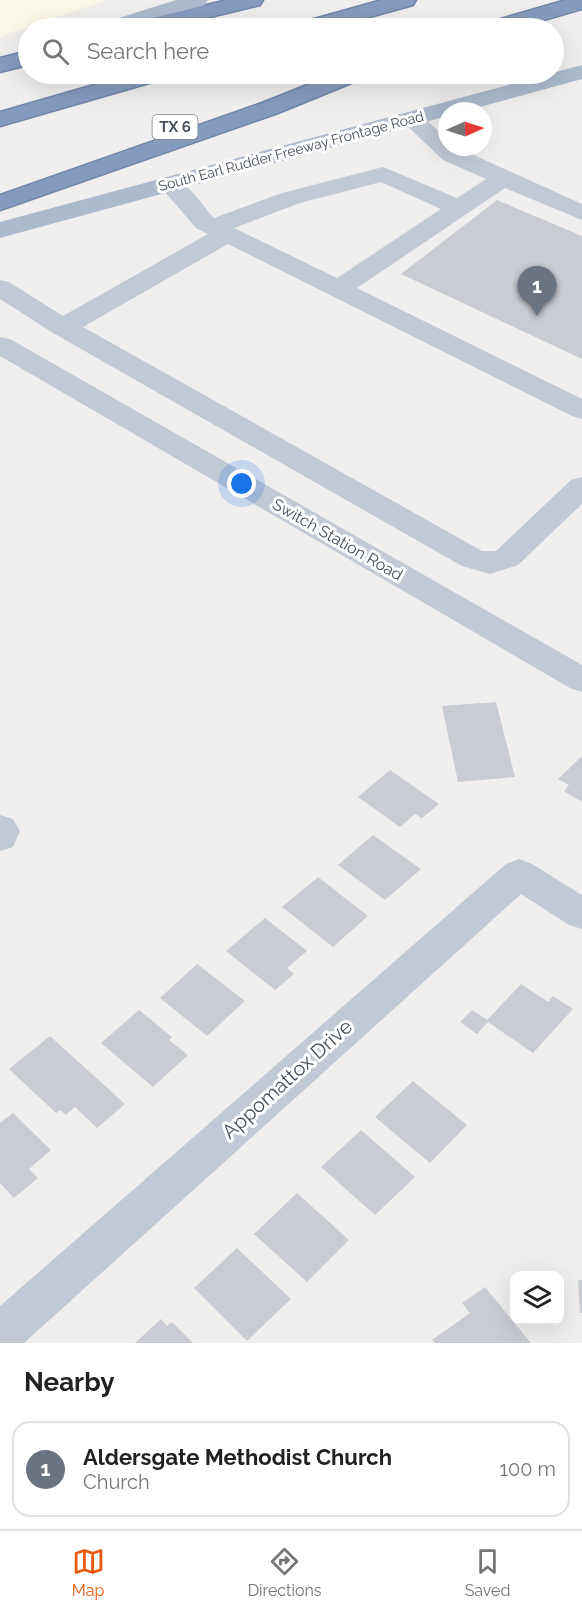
<!DOCTYPE html>
<style>
body{margin:0;font-family:Raleway,sans-serif;background:#f2f2f2;color:#222}
.controls{position:absolute;right:18px;bottom:18px;display:grid;overflow:hidden;border-radius:12px;box-shadow:0 6px 24px #0002}
.controls button{width:54px;height:54px;display:grid;place-items:center;padding:0;border:0;border-bottom:2px solid #e0e0e0;background:#fff;color:#222;font:30px sans-serif}
.compass{position:absolute;left:438px;top:102px;width:54px;height:54px;border-radius:50%;background:#fff;box-shadow:0 6px 24px #0002;rotate:87deg}
.you{position:absolute;left:242px;top:484px;width:21px;height:21px;margin:-15px;border:4px solid #fff;border-radius:50%;background:#1a73e8;box-shadow:0 0 0 9px #1a73e833}
.badge{display:grid;place-items:center;width:39px;height:39px;border-radius:50%;background:#ea580c;color:#fff;font-size:20px;font-weight:700}
.pin{position:absolute;translate:-50% -50px;filter:drop-shadow(0 2px 3px #0008)}
.pin::after{content:'';position:absolute;top:32px;width:21px;height:18px;background:inherit;clip-path:polygon(0 0,100% 0,50% 100%)}
.list{margin:0;padding:0;list-style:none}
h2{display:flex;justify-content:space-between;align-items:center;height:78px;margin:0;padding:0 24px;font-size:26px}
h2 small{font-size:20px;font-weight:400;color:#767676}
.list li{display:grid;grid-template-columns:39px 1fr auto;gap:18px;align-items:center;box-sizing:border-box;height:96px;margin:0 12px 12px;padding:0 12px;border:2px solid #e0e0e0;border-radius:18px}
.list b{display:block;font-size:22px;white-space:nowrap}
.list p{margin:0;font-size:20px;white-space:nowrap;color:#767676}
.list em{font-size:20px;font-style:normal;color:#767676}
.icon{flex:none;width:33px;height:33px;fill:none;stroke:currentColor;stroke-width:2;stroke-linecap:round;stroke-linejoin:round}
.map{position:relative;flex:none;width:582px;height:1343px;overflow:hidden}
.search{position:absolute;background:#fff;box-shadow:0 6px 24px #0002;left:18px;right:18px;top:18px;height:66px;display:flex;align-items:center;gap:15px;box-sizing:border-box;padding:0 21px;border-radius:33px;color:#767676;font-size:22px}
.sheet{height:186px;background:#fff}
nav{display:flex;justify-content:space-around;align-items:center;box-sizing:border-box;height:84px;border-top:2px solid #e0e0e0;background:#fff;font-size:16px;color:#767676}
nav a{display:grid;justify-items:center;gap:3px}
nav .on{color:#ea580c}
.map>svg:first-child{display:block}
.commercial{fill:#fcf8e7}
.building{fill:#caccd4}
.lines{fill:none;stroke-linecap:round;stroke-linejoin:round}
.highway-casing{stroke:#7086aa;stroke-width:3}
.minor{fill:#c1c9d4;fill-rule:evenodd}
.major{fill:#adbace;fill-rule:evenodd}
.highway{fill:#859bbe;fill-rule:evenodd}
.labels{text-anchor:middle;stroke-width:6;stroke-linejoin:round;paint-order:stroke}
.far-street-label{font-size:14px;fill:#464f5c;stroke:#fff}
.shield{fill:#fff;stroke:#7e848d;stroke-width:1.5}
.shield-label{font-size:15px;font-weight:bold;fill:#464f5c}
.street-label{font-size:16px;fill:#464f5c;stroke:#fff}
.near-street-label{font-size:20px;fill:#464f5c;stroke:#fff}
</style>
<div class="map">
<svg width="582" height="1343" viewBox="0 0 582 1343">
<rect width="100%" height="100%" fill="#f1eeee"/>
<!-- commercial -->
<path class="commercial" d="M 0,0 L 106,0 L 0,37 Z"/>
<!-- building -->
<path class="building" d="M 497,200 L 582,236 L 582,359 L 401,274 Z
M 496,702 L 515,777 L 458,782 L 442,706 Z
M 582,756 L 582,802 L 564,791 L 569,785 L 558,779 Z
M 390,770 L 439,804 L 422,818 L 415,814 L 400,827 L 358,797 Z
M 373,835 L 421,869 L 385,900 L 338,865 Z
M 318,877 L 368,916 L 333,947 L 282,907 Z
M 265,918 L 307,951 L 287,968 L 294,974 L 275,990 L 226,951 Z
M 197,964 L 245,1001 L 207,1036 L 160,998 Z
M 521,984 L 548,1002 L 553,996 L 573,1009 L 533,1053 L 488,1022 L 477,1034 L 460,1022 L 472,1010 L 487,1020 Z
M 139,1010 L 172,1037 L 169,1040 L 188,1055 L 153,1087 L 101,1043 Z
M 50,1036 L 125,1104 L 97,1128 L 75,1107 L 66,1115 L 60,1110 L 56,1113 L 9,1069 Z
M 413,1081 L 467,1125 L 430,1163 L 375,1117 Z
M 13,1113 L 51,1150 L 29,1169 L 38,1178 L 14,1198 L 0,1183 L 0,1123 Z
M 361,1130 L 415,1177 L 375,1215 L 321,1167 Z
M 297,1193 L 349,1240 L 307,1282 L 254,1234 Z
M 237,1248 L 291,1299 L 247,1341 L 194,1288 Z
M 578,1280 L 582,1280 L 582,1313 L 580,1313 Z
M 485,1287 L 531,1343 L 435,1343 L 432,1340 L 470,1313 L 462,1303 Z
M 161,1319 L 167,1326 L 172,1322 L 193,1343 L 135,1343 Z"/>
<g class="lines">
<!-- highway casing -->
<g class="highway-casing">
<path id="highway" d="M 227,0 L 263,0 L 260,5 L 165,28 L 130,28 L 133,23 Z
M 382,0 L 416,0 L 413,5 L 330,28 L 297,28 L 300,23 Z
M 566,0 L 582,0 L 582,9 L 516,28 L 484,28 L 487,23 Z
M 28,51 L 28,65 L 0,72 L 0,58 Z
M 132,74 L 166,74 L 163,79 L 0,126 L 0,112 Z
M 335,74 L 364,74 L 361,79 L 278,113 L 0,210 L 0,195 L 262,103 Z"/>
</g>
<!-- minor -->
<path class="minor" d="M 412,112 L 420,114 L 447,139 L 447,147 L 456,147 L 582,204 L 582,220 L 505,188 L 357,288 L 582,399 L 582,419 L 572,416 L 228,244 L 83,327 L 482,551 L 496,551 L 571,480 L 582,477 L 582,504 L 518,565 L 490,574 L 462,566 L 53,333 L 0,299 L 0,280 L 9,282 L 63,316 L 208,234 L 196,228 L 158,184 L 161,179 C 184,173 200,203 214,218 L 282,193 L 383,167 L 457,198 L 486,179 L 443,160 L 400,119 L 404,114 ZM 381,182 L 441,209 L 337,278 L 234,228 L 300,203 Z
M 0,337 L 10,339 L 582,665 L 582,692 L 570,688 L 0,356 Z
M 0,815 L 13,819 L 20,831 L 13,847 L 0,851 Z
M 519,859 L 532,864 L 582,895 L 582,929 L 569,925 L 521,894 L 24,1343 L 0,1343 L 0,1306 L 506,864 Z"/>
<!-- major -->
<path class="major" d="M 176,0 L 208,0 L 205,5 L 131,28 L 100,28 L 103,23 Z
M 582,65 L 582,79 L 465,111 L 447,111 L 447,116 L 0,238 L 0,222 Z"/>
<!-- highway -->
<use href="#highway" class="highway"/>
</g>
<g class="labels">
<!-- far-street labels -->
<g class="far-street-label">
<text transform="translate(291 151) rotate(-15)" y="5">South Earl Rudder Freeway Frontage Road</text>
</g>
<!-- shield labels -->
<rect class="shield" x="152.5" y="115" width="45" height="24" rx="4.5"/>
<g class="shield-label">
<text x="175" y="132">TX 6</text>
</g>
<!-- street labels -->
<g class="street-label">
<text transform="translate(338 539) rotate(30)" y="6">Switch Station Road</text>
</g>
<!-- near-street labels -->
<g class="near-street-label">
<text transform="translate(287 1079) rotate(-42)" y="7">Appomattox Drive</text>
</g>
</g>
</svg>
<div class="controls">
<button><svg class="icon" aria-label="layers" viewBox="0 0 24 24"><path d="M12 4l9 5-9 5-9-5zM3 14l9 5 9-5"/></svg></button>
</div>
<svg class="compass" viewBox="-18 -18 36 36"><path d="M0-13l5 13h-10z" fill="#e53935"/><path d="M0 13l5-13h-10z" fill="#767676"/></svg>
<div class="you"></div>
<div class="pin badge" style="left:537px;top:316px;background:#6b7280">1</div>
<div class="search"><svg class="icon" aria-label="search" viewBox="0 0 24 24"><circle cx="10" cy="10" r="6"/><path d="M15 15l6 6"/></svg>Search here</div>
</div>
<section class="sheet">
<h2>Nearby<small></small></h2>
<ul class="list">
<li><span class="badge" style="background:#6b7280">1</span><div><b>Aldersgate Methodist Church</b><p>Church</p></div><em>100 m</em></li>
</ul>
</section>
<nav>
<a class="on"><svg class="icon" aria-label="map" viewBox="0 0 24 24"><path d="M3 6l6-2 6 2 6-2v14l-6 2-6-2-6 2zM9 4v14M15 6v14"/></svg>Map</a>
<a><svg class="icon" aria-label="directions" viewBox="0 0 24 24"><path d="M12 3l9 9-9 9-9-9zM9 14v-3h6M13 9l2 2-2 2"/></svg>Directions</a>
<a><svg class="icon" aria-label="saved" viewBox="0 0 24 24"><path d="M7 4h10v16l-5-4-5 4z"/></svg>Saved</a>
</nav>
